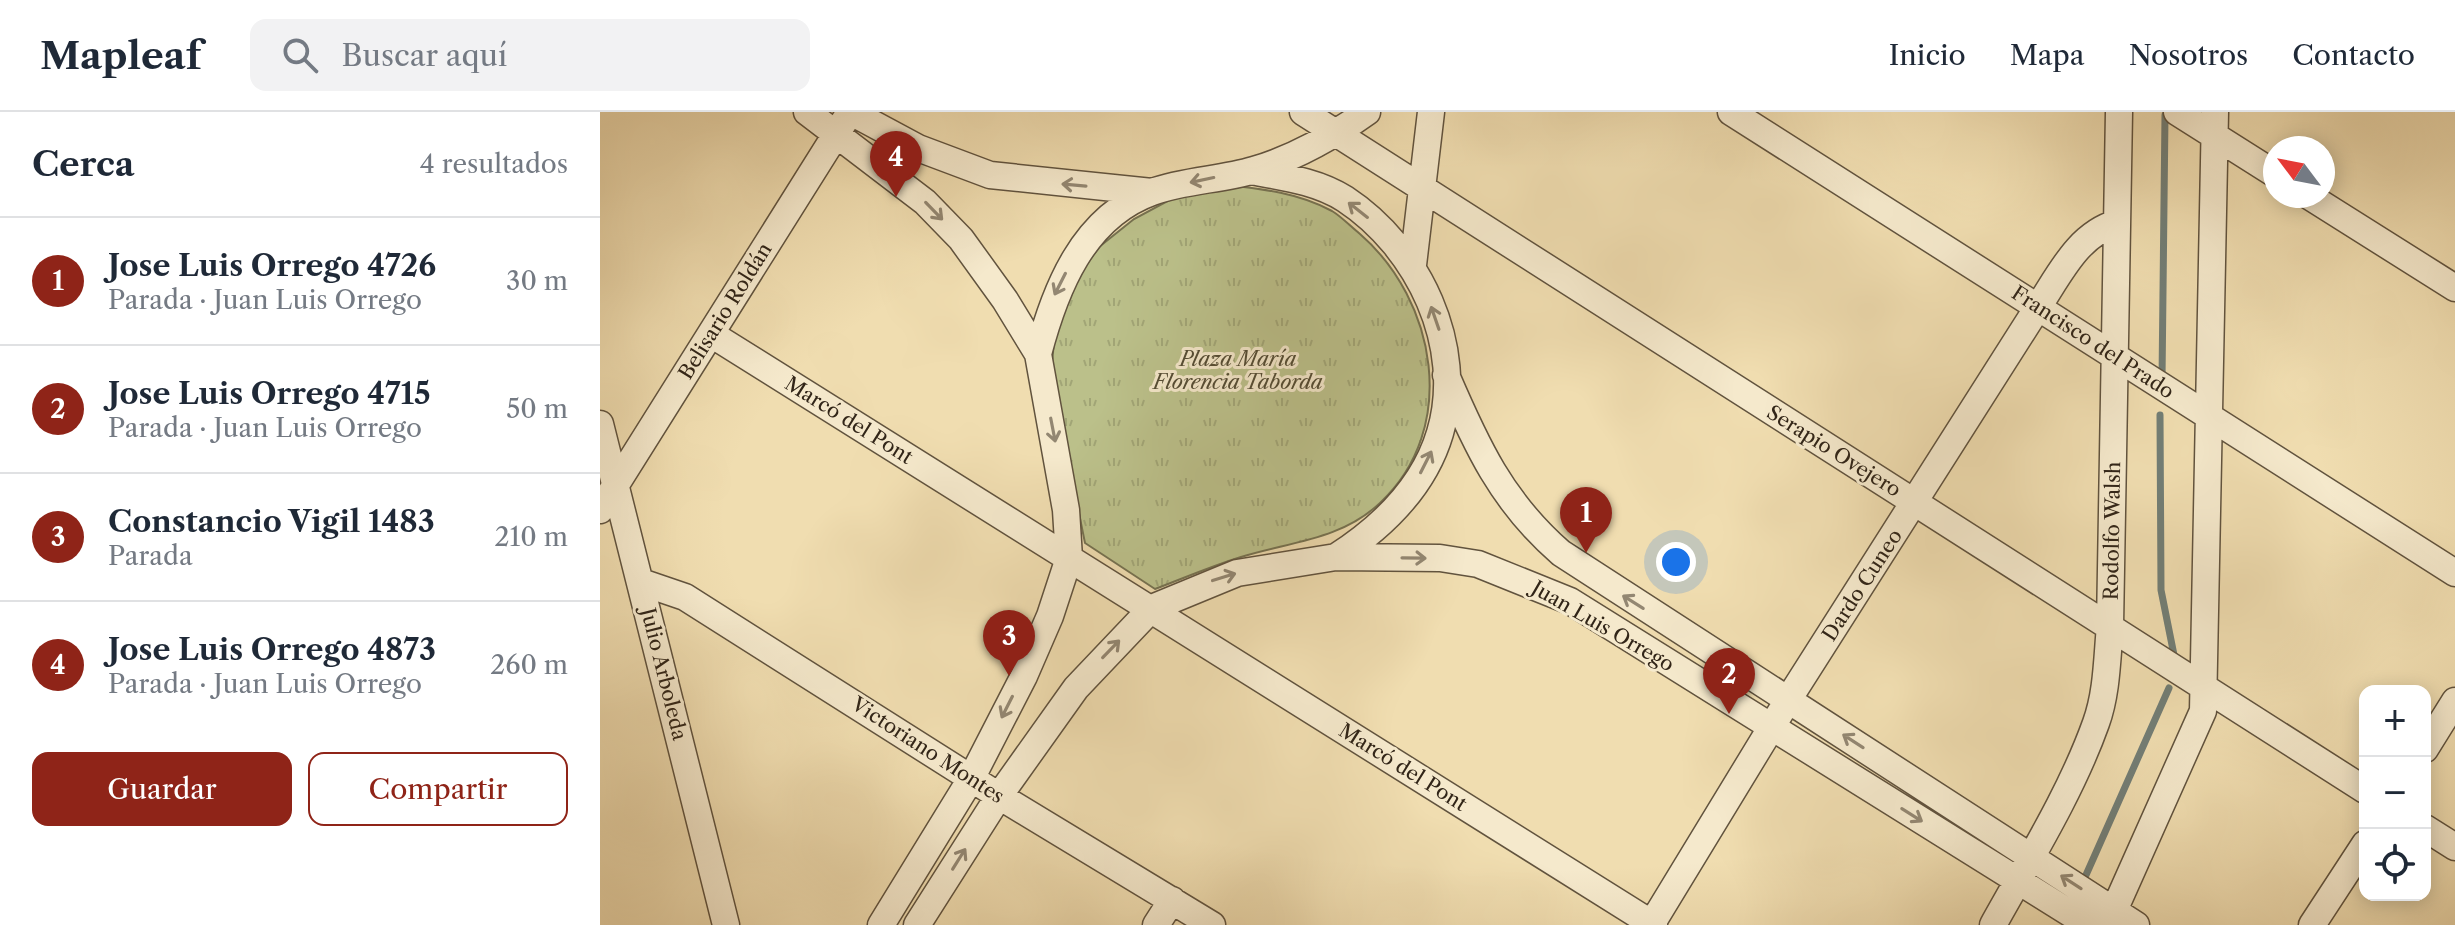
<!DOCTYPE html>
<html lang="es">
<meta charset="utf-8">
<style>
body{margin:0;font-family:"Libre Caslon Text",serif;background:#f2f2f3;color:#1f2937}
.controls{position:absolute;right:24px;bottom:24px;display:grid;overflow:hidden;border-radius:16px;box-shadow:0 4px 20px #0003}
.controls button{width:72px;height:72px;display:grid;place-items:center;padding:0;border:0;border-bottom:2px solid #e0e1e3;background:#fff;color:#1f2937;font:40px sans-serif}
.compass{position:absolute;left:1663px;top:24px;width:72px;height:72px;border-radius:50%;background:#fff;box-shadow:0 4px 20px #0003;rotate:302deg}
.you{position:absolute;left:1076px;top:450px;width:28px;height:28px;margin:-20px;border:6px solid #fff;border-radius:50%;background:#1a73e8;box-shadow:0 0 0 12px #1a73e833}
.badge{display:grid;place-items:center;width:52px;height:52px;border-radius:50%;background:#8f2418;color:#fff;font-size:26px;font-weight:700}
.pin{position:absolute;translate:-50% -66px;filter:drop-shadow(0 2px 4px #0008)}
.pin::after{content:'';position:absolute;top:42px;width:28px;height:24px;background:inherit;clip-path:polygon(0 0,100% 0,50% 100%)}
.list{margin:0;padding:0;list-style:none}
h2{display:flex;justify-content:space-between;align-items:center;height:104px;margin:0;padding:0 32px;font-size:34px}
h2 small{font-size:26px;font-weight:400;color:#747a83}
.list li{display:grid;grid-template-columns:52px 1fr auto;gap:24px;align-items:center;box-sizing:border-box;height:128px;padding:0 32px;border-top:2px solid #e0e1e3}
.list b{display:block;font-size:30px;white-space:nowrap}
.list p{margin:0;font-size:26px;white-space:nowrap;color:#747a83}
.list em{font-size:26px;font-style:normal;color:#747a83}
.actions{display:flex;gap:16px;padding:24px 32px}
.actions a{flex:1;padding:18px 0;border:2px solid #8f2418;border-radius:16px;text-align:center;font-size:28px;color:#8f2418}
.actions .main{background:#8f2418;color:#fff}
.icon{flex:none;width:44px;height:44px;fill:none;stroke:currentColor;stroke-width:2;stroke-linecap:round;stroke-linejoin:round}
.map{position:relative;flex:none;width:1855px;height:813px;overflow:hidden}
header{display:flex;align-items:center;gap:48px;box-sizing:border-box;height:112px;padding:0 40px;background:#fff;border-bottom:2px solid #e0e1e3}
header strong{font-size:38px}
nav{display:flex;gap:44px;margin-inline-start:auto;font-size:28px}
.search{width:560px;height:72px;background:#f2f2f3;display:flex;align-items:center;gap:20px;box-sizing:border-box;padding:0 28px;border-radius:16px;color:#747a83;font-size:30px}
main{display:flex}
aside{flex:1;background:#fff}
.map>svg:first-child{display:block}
.park{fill:url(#park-tufts);stroke:#767251;stroke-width:2}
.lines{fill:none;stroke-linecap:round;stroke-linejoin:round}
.stream{stroke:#727e76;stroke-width:7}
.street-casing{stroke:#61533e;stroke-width:29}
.street{stroke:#f5e9cc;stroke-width:26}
.oneway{stroke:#938772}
.labels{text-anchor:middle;stroke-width:6;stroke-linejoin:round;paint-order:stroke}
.street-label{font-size:20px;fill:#312518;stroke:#f5e9cc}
.park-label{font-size:20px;font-style:italic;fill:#544c34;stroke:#f5e9cc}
</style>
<header>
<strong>Mapleaf</strong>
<div class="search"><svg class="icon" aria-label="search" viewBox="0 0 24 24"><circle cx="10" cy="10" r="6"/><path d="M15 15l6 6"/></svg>Buscar aquí</div>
<nav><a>Inicio</a><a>Mapa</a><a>Nosotros</a><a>Contacto</a></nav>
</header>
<main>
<aside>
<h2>Cerca<small>4 resultados</small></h2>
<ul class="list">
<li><span class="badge">1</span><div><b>Jose Luis Orrego 4726</b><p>Parada · Juan Luis Orrego</p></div><em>30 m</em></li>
<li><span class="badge">2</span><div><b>Jose Luis Orrego 4715</b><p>Parada · Juan Luis Orrego</p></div><em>50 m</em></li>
<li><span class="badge">3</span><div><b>Constancio Vigil 1483</b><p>Parada</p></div><em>210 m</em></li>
<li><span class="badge">4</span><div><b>Jose Luis Orrego 4873</b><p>Parada · Juan Luis Orrego</p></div><em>260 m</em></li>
</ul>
<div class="actions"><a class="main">Guardar</a><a>Compartir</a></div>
</aside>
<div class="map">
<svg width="1855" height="813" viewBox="0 0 1855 813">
<defs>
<pattern id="park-tufts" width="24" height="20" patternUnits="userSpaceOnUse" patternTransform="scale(2)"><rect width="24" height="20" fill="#bbc08a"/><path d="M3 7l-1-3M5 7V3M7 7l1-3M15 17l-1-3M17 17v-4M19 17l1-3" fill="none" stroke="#a1a576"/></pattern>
</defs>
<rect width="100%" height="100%" fill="#f0ddb0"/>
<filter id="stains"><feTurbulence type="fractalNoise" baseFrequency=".0025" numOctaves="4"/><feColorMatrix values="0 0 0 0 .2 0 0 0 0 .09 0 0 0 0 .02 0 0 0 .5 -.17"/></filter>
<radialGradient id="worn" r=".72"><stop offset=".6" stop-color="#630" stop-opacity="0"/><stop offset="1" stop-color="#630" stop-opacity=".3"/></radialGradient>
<!-- park -->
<path class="park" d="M 626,73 C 663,77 699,81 732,99 C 742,105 751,115 760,122 C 836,188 860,316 780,391 C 741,428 689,430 641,445 C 612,454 584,466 555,477 L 485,431 L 451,263 L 455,218 L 470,175 L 499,135 L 534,107 L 575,85 Z"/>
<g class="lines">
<!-- stream -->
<path class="stream" d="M 1562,268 L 1565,3
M 1560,303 L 1561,478 L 1575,548
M 1486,763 L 1569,576"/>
<!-- street casing -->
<g class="street-casing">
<path id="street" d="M 207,0 L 325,90 L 361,127 L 405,188 L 438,242 L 466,398 L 469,446 L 450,504 L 424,564 L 372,665 L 281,813
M 251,0 L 318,36 L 390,63 L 552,80
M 703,0 L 1765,678
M 1131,0 L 1855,461
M 1577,0 L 1675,62
M 651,59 C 683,65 717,69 745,87 C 818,135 866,234 840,321 C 824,375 781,416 736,445
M 1709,84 L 1855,176
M 813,153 L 831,0
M 111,222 L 1054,813
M 438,242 C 455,177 483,105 552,80 C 585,68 621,68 654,58 C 695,46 732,25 767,0
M 846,263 C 876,333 902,390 961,441 L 1536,813
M 0,312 L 126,813
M 0,398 L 250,0
M 41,470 L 85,485 L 399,684 L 612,813
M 1825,637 L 1855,589
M 1825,716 L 1855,735
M 1508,812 L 1603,599 L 1615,0
M 317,813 L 399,684 L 476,576 L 552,496 L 637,461 L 736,445 L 840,446 L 878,452 L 970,489 L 1489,813
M 556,813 L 572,788
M 1051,813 L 1188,588 L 1438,195 C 1460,162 1478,122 1517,111
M 1393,813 C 1429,748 1471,681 1496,611 C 1507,581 1507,546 1510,514 L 1519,0
M 1712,813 L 1765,732"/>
</g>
<!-- street -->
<use href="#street" class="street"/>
</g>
<!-- one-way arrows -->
<defs><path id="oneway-shaft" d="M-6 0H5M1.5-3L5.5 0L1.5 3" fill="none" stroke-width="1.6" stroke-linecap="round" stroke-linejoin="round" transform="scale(2)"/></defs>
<g class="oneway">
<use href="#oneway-shaft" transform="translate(602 68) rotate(168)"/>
<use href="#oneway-shaft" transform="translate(474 73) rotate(-175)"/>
<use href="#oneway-shaft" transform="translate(758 98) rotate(-142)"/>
<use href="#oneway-shaft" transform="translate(334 99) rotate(46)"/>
<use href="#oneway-shaft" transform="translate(460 172) rotate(117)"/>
<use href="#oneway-shaft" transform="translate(835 206) rotate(-109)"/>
<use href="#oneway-shaft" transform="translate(453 318) rotate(79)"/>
<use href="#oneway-shaft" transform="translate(826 350) rotate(-63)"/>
<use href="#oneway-shaft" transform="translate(814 446) rotate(1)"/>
<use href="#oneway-shaft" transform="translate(624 465) rotate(-17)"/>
<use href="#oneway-shaft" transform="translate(1033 490) rotate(-148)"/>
<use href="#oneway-shaft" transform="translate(511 537) rotate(-46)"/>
<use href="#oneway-shaft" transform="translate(407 595) rotate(117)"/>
<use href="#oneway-shaft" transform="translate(1253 629) rotate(-147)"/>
<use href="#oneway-shaft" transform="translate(1312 703) rotate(32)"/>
<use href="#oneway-shaft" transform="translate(359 747) rotate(-58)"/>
<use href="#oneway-shaft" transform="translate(1471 770) rotate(-147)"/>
</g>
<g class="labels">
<!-- street labels -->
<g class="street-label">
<text transform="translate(125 199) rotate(-58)" y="7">Belisario Roldán</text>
<text transform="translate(1493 230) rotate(33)" y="7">Francisco del Prado</text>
<text transform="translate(249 308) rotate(32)" y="7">Marcó del Pont</text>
<text transform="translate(1234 339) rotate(32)" y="7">Serapio Ovejero</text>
<text transform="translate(1512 419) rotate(-89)" y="7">Rodolfo Walsh</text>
<text transform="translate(1262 473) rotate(-57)" y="7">Dardo Cuneo</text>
<text transform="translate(1003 514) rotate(30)" y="7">Juan Luis Orrego</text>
<text transform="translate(64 562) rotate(76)" y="7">Julio Arboleda</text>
<text transform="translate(328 638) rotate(33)" y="7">Victoriano Montes</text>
<text transform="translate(803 655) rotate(32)" y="7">Marcó del Pont</text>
</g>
<!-- park labels -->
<g class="park-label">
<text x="638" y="254">Plaza María<tspan x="638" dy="23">Florencia Taborda</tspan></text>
</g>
</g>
<rect width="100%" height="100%" filter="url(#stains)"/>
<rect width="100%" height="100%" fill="url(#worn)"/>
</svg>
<div class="controls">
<button>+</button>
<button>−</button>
<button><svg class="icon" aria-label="locate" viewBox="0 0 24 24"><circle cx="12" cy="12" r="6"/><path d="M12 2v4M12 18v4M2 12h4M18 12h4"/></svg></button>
</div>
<svg class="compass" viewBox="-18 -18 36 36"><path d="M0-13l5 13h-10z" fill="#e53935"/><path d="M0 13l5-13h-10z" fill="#747a83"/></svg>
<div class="you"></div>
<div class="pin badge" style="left:986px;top:441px">1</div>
<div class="pin badge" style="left:1129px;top:602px">2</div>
<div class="pin badge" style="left:409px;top:564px">3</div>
<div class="pin badge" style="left:296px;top:85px">4</div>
</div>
</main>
